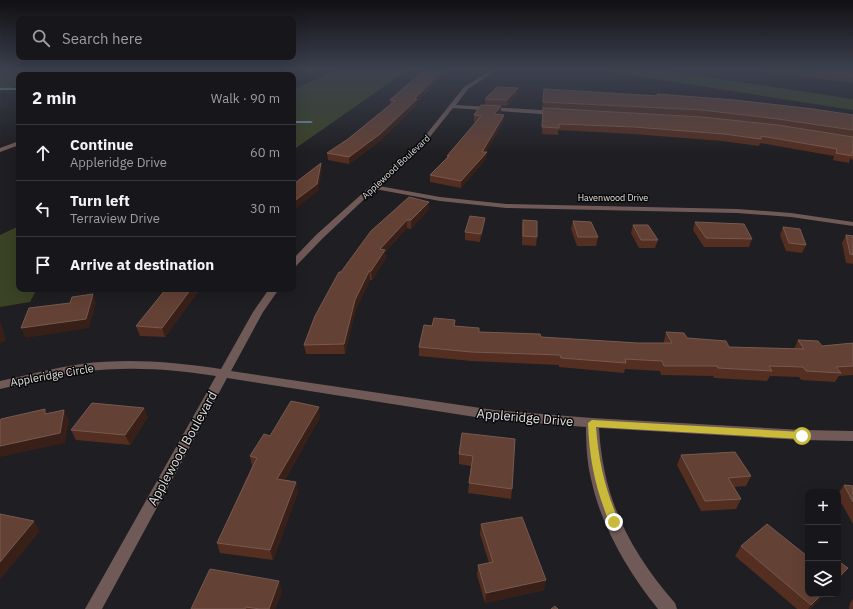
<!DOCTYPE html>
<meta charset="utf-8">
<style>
body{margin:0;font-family:"IBM Plex Sans",sans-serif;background:#242327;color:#f1f3f6}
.controls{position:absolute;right:12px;bottom:12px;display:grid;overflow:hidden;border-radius:8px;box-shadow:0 4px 16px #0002}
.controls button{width:36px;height:36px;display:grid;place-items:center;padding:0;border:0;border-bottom:1px solid #363539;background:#17161a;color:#f1f3f6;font:20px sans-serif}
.stop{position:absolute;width:12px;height:12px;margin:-9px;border:3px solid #caba3a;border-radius:50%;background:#fff}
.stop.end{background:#caba3a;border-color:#fff;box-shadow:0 1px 4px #0008}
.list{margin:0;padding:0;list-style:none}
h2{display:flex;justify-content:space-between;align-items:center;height:52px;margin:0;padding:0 16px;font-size:17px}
h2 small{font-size:13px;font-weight:400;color:#9e9fa2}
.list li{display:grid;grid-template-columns:26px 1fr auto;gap:12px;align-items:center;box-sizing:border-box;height:56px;padding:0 16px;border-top:1px solid #363539}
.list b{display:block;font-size:15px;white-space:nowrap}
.list p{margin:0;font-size:13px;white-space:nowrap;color:#9e9fa2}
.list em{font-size:13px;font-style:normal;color:#9e9fa2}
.icon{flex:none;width:22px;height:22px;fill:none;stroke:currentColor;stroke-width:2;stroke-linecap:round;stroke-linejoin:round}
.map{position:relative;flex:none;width:853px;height:609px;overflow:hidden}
.search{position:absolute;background:#17161a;box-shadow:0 4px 16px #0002;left:16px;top:16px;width:280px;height:44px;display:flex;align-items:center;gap:10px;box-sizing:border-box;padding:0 14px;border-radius:8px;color:#9e9fa2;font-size:15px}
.panel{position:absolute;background:#17161a;box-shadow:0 4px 16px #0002;left:16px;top:72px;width:280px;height:220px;border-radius:8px}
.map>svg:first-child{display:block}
.green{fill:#3a4325}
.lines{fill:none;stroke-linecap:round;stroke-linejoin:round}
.stream{fill:#7495a8;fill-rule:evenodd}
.minor{fill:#705a57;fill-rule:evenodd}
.wall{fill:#542e21}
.shaded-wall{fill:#382018}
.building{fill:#634135;stroke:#765a50}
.route{fill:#caba3a}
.labels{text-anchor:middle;stroke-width:3;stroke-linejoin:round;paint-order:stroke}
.far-street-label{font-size:9px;fill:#e0e0e2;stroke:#09090a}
.street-label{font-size:11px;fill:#e0e0e2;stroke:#09090a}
.near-street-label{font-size:13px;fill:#e0e0e2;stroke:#09090a}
</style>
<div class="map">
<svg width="853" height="609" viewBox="0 0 853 609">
<rect width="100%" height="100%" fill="#1f1e22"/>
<!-- green -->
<path class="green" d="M 0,69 L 81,69 L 60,75 L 19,75 L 19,86 L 0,91 Z
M 340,69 L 409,69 L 293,150 L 293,89 Z
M 593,69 L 653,69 L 853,99 L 853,110 Z
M 19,226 L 19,289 L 37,289 L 30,302 L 0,307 L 0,235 Z"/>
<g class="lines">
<!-- stream -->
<path class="stream" d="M 0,88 L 19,88 L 19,90 L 0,90 Z
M 293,121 L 311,121 L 313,122 L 311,123 L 293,123 Z"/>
<!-- minor -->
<path class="minor" d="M 233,69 L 241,69 L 226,75 L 219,75 Z
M 493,69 L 499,69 L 468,89 L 456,105 L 556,111 L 559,113 L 556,115 L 453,108 L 425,143 L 379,186 L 440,197 L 506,204 L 737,209 L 791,213 L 853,222 L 853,226 L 791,217 L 737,213 L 506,208 L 440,201 L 375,189 L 322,239 L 296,266 L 293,267 L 293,259 L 316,235 L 421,141 L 464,87 Z
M 19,141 L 19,145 L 0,152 L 0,148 Z
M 269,289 L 279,289 L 263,312 L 231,371 L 494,410 L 592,418 L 802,430 L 853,431 L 853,441 L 802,440 L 599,428 C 603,499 629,550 675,603 L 677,609 L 658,609 C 628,572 601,526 591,479 C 587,462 586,445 586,427 L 494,420 L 227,378 L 102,609 L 85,609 L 216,376 C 171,369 127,366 81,372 C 54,375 27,383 0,389 L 0,381 C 27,375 54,368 81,364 C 128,358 174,362 221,369 L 253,312 Z"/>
</g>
<!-- wall -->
<path class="wall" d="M 428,69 L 451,69 L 417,102 L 417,105 L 380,141 L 349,164 L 328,160 L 327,153 L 348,139 L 390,104 L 390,100 Z
M 745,69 L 853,69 L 853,83 L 776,73 Z
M 544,89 L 657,96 L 657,94 L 853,115 L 853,160 L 850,159 L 849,163 L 833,160 L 834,156 L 760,143 L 759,146 L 722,141 L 633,134 L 558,130 L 558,135 L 542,134 L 543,108 L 725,119 L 700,117 L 542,108 Z
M 518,94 L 507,106 L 485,105 L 485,99 Z
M 501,112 L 499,114 L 504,121 L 486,152 L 486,159 L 461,188 L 430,182 L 430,175 L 447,159 L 447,156 L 476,122 L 474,122 L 474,115 Z
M 429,202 L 429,209 L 411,229 L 407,228 L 385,252 L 386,258 L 372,280 L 370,280 L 356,309 L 345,354 L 306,354 L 304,345 L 341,272 Z
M 485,218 L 484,226 L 480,242 L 465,240 L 465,232 Z
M 523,220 L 537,237 L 536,246 L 522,245 L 522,228 Z
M 573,221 L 598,237 L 596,246 L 577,246 L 571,229 Z
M 695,222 L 752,239 L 749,247 L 704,247 L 693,230 Z
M 633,225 L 658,240 L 655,248 L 639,248 L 631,233 Z
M 783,227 L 806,245 L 802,253 L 786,251 L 780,235 Z
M 846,235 L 853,236 L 853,264 L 846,263 L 842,243 Z
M 165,289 L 200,289 L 165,337 L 140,336 L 136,326 L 165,290 Z
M 455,320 L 455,326 L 479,332 L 541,337 L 638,343 L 664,343 L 664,341 L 666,332 L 687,338 L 729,347 L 794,349 L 798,340 L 822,346 L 853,343 L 853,375 L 839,376 L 835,382 L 801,380 L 799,377 L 770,376 L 767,381 L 714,378 L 713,376 L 661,375 L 660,371 L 625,369 L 624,373 L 559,367 L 559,365 L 471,361 L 419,356 L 419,347 L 432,326 Z
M 148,417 L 130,445 L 76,440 L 71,430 Z
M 320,417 L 285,480 L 296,482 L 298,492 L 273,560 L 220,553 L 217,543 L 252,466 L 250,456 L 270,436 Z
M 462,433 L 512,489 L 511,499 L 468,493 L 471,466 L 459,464 L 459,454 Z
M 681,455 L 751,476 L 746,486 L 734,487 L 741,499 L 736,509 L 701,511 L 677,465 Z
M 844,485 L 853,486 L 853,524 L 838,497 L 838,494 Z
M 481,524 L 544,590 L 485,603 L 477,575 L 478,565 L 489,563 L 480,534 Z
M 741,546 L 807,556 L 825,594 L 810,609 L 797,609 L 735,556 Z
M 282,591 L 275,609 L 191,609 Z
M 853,599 L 853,609 L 849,609 L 850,603 Z"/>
<!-- shaded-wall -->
<path class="shaded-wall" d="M 445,69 L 451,69 L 417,102 L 417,105 L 380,141 L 349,164 L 349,157 L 414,99 Z
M 518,88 L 518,94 L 507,106 L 507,100 Z
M 501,106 L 501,112 L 494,121 L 494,114 Z
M 504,115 L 504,121 L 484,156 L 487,152 L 486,159 L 461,188 L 461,181 L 482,152 Z
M 321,163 L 322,171 L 318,191 L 293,211 L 293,202 Z
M 429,202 L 429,209 L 411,229 L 411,220 Z
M 485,218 L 484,226 L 480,242 L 481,234 Z
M 407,220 L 407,228 L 385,252 L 386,258 L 372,280 L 371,271 L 380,249 Z
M 369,271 L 370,280 L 356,309 L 345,354 L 344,344 L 355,300 Z
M 191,289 L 200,289 L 165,337 L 162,328 Z
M 93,294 L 96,303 L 89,328 L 26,338 L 21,328 Z
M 0,322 L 2,326 L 6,341 L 0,343 Z
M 319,407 L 320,417 L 280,489 L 277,479 Z
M 144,408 L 148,417 L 130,445 L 125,435 Z
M 64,410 L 69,420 L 65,443 L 0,457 L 0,446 Z
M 296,482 L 298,492 L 273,560 L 270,550 Z
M 34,521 L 40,531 L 0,580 L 0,562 Z
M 848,568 L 841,578 L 838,581 L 838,578 Z
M 546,580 L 544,590 L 485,603 L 486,593 Z
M 279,581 L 282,591 L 275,609 L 269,609 Z
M 822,594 L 825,594 L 810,609 L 808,609 L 811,605 Z"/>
<!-- building -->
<path class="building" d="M 428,69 L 445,69 L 414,99 L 417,99 L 380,134 L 349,157 L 327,153 L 348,139 L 395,101 L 390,100 L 417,76 Z
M 794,69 L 853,69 L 853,77 Z
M 497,87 L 518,88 L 507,100 L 485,99 Z
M 544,89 L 658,96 L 657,94 L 735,100 L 813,109 L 853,115 L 853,130 L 778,119 L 702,110 L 543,102 Z
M 481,105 L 501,106 L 494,114 L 504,115 L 482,152 L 487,152 L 461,181 L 430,175 L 449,156 L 447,156 L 481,116 L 474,115 Z
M 543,108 L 702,117 L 778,125 L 853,137 L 853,152 L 852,152 L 852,156 L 836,153 L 837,149 L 761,136 L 761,139 L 724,134 L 634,127 L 559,124 L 559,128 L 542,127 Z
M 321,163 L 317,184 L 293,202 L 293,183 L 295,183 Z
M 409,197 L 429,202 L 411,220 L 407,220 L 380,249 L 385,250 L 371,271 L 369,271 L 355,300 L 344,344 L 304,345 L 315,316 L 339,272 L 341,272 L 371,231 Z
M 470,216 L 485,218 L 481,234 L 465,232 Z
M 523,220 L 537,221 L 537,237 L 523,236 Z
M 573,221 L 591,222 L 598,237 L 578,237 Z
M 695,222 L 744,224 L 752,239 L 706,238 Z
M 633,225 L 648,225 L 658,240 L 641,240 Z
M 783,227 L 800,229 L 806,245 L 789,243 Z
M 846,235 L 853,236 L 853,255 L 850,254 Z
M 166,289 L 191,289 L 162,328 L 136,326 Z
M 93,294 L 86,319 L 21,328 L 29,308 L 70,303 L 72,297 Z
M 434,318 L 455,320 L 454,326 L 479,328 L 479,332 L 540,334 L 541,337 L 638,343 L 672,343 L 666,332 L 684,333 L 687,338 L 726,341 L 729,347 L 804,349 L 798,340 L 818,341 L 822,346 L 853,343 L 853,366 L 836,367 L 841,373 L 806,371 L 803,367 L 769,366 L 772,371 L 718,368 L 717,366 L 664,366 L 662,361 L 625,359 L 626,363 L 561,358 L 560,355 L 471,352 L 419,347 L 424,325 L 432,326 Z
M 291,401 L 319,407 L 277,479 L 296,482 L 270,550 L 217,543 L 257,458 L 250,456 L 264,434 L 270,436 Z
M 92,403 L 144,408 L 125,435 L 71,430 Z
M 45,409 L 45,414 L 64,410 L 60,433 L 0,446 L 0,423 L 1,419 Z
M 462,433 L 515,439 L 512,489 L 469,483 L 473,456 L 459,454 Z
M 735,452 L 751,476 L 728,478 L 741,499 L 705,501 L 681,455 Z
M 844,485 L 853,486 L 853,502 Z
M 0,514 L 34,521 L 0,562 Z
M 522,517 L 546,580 L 486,593 L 478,565 L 493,562 L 481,524 Z
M 767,524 L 807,556 L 808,556 L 808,594 L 822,594 L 811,605 L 741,546 Z
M 838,561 L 848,568 L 838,578 Z
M 210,569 L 279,581 L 269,609 L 260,609 L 246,607 L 245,609 L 191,609 Z
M 555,606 L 558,609 L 551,609 Z"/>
<!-- sky -->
<linearGradient id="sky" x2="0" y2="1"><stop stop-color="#111013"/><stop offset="0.45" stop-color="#3c414f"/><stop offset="1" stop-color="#3c414f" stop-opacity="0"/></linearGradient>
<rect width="853" height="155" fill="url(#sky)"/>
<!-- route -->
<path class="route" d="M 592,420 L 802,432 L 806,436 L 802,439 L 596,427 C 599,464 605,488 619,522 L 614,526 C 608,524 607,517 605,511 C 594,482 589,454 588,423 Z"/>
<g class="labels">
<!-- far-street labels -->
<g class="far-street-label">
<text transform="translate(396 167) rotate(-43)" y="3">Applewood Boulevard</text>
<text x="613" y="201">Havenwood Drive</text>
</g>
<!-- street labels -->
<g class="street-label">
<text transform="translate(52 375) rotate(-10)" y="4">Appleridge Circle</text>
</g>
<!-- near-street labels -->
<g class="near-street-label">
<text transform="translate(525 417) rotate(5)" y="5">Appleridge Drive</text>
<text transform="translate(182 448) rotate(-61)" y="5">Applewood Boulevard</text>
</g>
</g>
</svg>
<div class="controls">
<button>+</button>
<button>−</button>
<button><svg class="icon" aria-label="layers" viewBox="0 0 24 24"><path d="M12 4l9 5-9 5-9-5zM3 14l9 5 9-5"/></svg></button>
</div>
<div class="stop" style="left:802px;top:436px"></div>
<div class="stop end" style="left:614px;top:522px"></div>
<div class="search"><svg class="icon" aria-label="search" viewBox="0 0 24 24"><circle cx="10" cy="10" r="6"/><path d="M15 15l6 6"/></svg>Search here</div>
<section class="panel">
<h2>2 min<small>Walk · 90 m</small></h2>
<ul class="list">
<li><svg class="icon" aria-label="ahead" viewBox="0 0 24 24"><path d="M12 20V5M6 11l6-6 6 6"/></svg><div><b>Continue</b><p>Appleridge Drive</p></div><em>60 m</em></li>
<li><svg class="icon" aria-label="left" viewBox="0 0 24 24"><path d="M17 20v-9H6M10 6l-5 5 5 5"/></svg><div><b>Turn left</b><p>Terraview Drive</p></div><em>30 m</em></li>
<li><svg class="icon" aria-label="arrive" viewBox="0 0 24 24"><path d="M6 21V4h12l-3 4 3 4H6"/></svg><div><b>Arrive at destination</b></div></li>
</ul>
</section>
</div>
